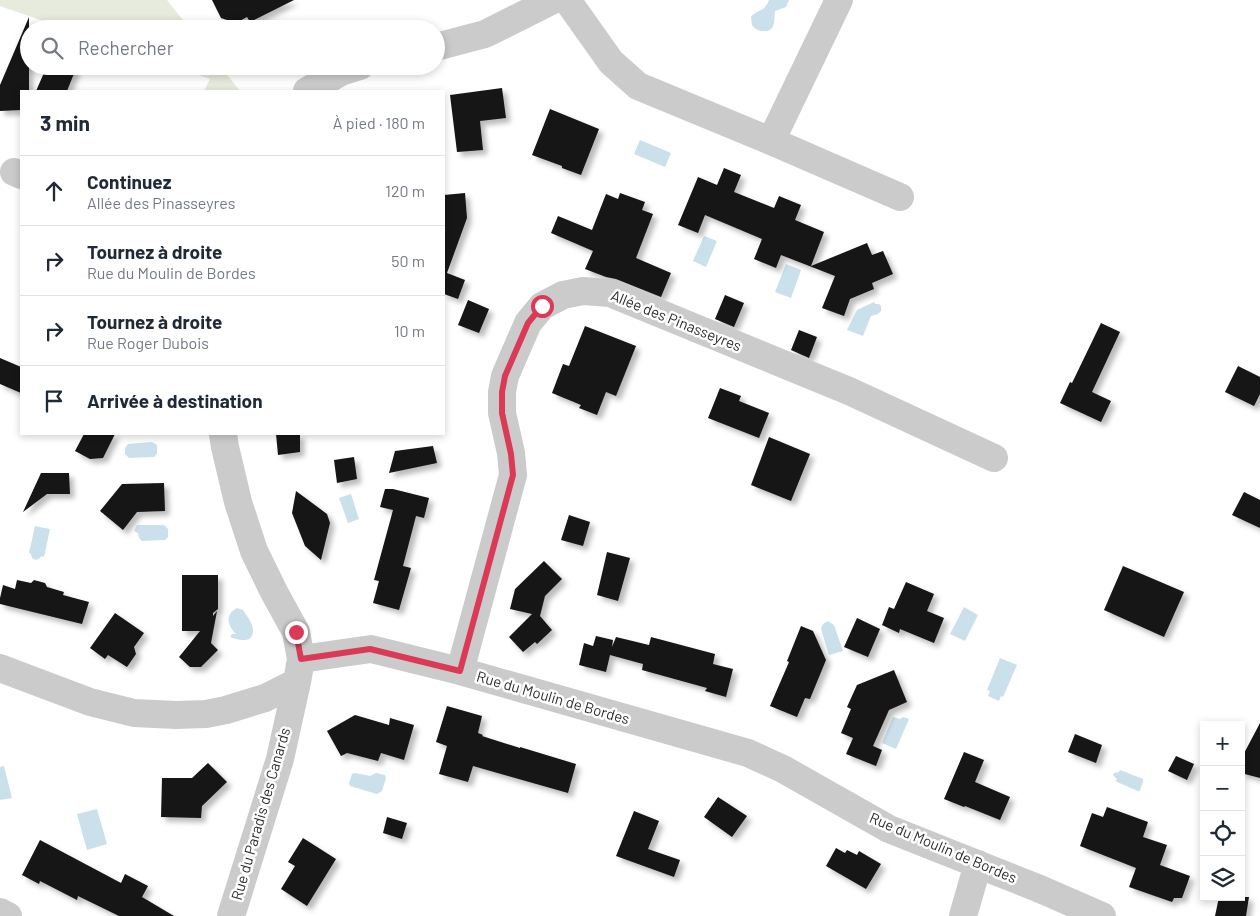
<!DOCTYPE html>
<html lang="fr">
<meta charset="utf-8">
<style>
body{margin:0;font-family:Barlow,sans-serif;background:#f6f6f7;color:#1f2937}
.controls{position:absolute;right:15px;bottom:15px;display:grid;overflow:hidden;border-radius:0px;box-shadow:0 2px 8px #0003}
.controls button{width:45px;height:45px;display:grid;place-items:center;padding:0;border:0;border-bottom:1px solid #e0e1e3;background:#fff;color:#1f2937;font:25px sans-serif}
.stop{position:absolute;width:15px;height:15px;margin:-11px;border:4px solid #db3a56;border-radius:50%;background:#fff}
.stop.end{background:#db3a56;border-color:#fff;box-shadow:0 1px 5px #0008}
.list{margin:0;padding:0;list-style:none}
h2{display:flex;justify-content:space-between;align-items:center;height:65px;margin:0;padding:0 20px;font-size:21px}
h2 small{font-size:16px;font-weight:400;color:#747a83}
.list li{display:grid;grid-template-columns:32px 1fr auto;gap:15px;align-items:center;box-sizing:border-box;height:70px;padding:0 20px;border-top:1px solid #e0e1e3}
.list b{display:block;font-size:19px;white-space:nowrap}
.list p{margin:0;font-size:16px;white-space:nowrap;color:#747a83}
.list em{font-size:16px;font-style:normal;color:#747a83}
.icon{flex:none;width:28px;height:28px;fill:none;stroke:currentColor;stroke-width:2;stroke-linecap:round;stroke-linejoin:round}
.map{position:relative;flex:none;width:1260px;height:916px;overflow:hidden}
.search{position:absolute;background:#fff;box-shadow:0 2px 8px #0003;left:20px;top:20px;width:425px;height:55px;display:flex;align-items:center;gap:12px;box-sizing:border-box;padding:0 18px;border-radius:28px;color:#747a83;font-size:19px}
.panel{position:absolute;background:#fff;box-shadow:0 2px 8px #0003;left:20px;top:90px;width:425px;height:345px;border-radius:0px}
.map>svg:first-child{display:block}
.green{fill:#e6ebdd}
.water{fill:#cae0ea}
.building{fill:#151515;filter:url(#shadow)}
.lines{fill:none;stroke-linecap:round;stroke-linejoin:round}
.minor{stroke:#cbcbcb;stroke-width:28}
.route{stroke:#db3a56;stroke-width:6}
.labels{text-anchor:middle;stroke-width:5;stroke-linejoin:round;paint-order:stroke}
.street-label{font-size:15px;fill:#2e2e2e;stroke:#fff}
</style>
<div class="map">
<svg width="1260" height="916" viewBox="0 0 1260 916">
<defs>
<filter id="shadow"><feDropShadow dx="4.5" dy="4.5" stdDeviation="2.5" flood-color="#0004"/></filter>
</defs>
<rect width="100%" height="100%" fill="#fff"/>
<!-- green -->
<path class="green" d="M 0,0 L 167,0 L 190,29 L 66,29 L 0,6 Z
M 173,66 L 220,66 L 240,91 L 204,91 L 210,79 Z"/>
<!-- water -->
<path class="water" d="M 769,0 L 789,0 L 786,7 L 775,11 C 774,19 776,32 764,31 C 758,31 755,29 752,25 L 751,17 C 759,8 763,14 769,0 Z
M 640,140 L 671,153 L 665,167 L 634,154 Z
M 704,236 L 717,241 L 706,267 L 693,261 Z
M 786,264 L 801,270 L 791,298 L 775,292 Z
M 874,302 L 875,304 L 879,304 L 881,306 L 881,311 L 878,314 L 871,316 L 863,336 L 847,330 L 857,310 Z
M 152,442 L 157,445 L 157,454 L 154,457 L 129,458 L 125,454 L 125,448 L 128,444 Z
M 351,494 L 359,519 L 348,523 L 339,498 Z
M 137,525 L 164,525 L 168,529 L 168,537 L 165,540 L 142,541 L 139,538 L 138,533 L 134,531 Z
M 35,526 L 50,529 L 44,557 L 41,556 L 40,558 L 36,560 L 32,558 L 31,554 L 29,553 Z
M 964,607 L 978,615 L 965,641 L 950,634 Z
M 237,608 L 243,610 C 247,616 254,625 253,632 C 252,644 237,640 230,637 L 232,634 L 236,634 C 228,626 224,615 237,608 Z
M 828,621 L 834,625 L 843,651 L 829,655 L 821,629 C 822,624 824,623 828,621 Z
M 1000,658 L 1017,665 L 1003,697 L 1001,696 L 999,701 L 988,696 L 990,691 L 987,690 Z
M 893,717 L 900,719 L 903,717 L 909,719 L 896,749 L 882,743 Z
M 4,766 L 12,798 L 0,800 L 0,767 Z
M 1120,770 L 1143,779 L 1143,781 L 1140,791 L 1138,791 L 1117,782 L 1116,781 L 1117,779 L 1113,775 L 1114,773 L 1119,772 Z
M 355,773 L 370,776 L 376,773 L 385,775 L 386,778 L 382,791 L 377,794 L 350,786 L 349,783 L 352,774 Z
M 97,809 L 107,844 L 87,850 L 77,814 Z"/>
<!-- building -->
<path class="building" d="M 212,0 L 294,0 L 250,22 L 247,17 L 236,23 L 221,18 Z
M 29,17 L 29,91 L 21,91 L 21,110 L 0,111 L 0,85 Z
M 47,66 L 77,66 L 67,91 L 36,91 Z
M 502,88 L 506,118 L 480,121 L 483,150 L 457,152 L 450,95 Z
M 550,109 L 599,129 L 581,175 L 562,168 L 562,166 L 532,155 Z
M 724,168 L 741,175 L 734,192 L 774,208 L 779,196 L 801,205 L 795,220 L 824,232 L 811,266 L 867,243 L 872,255 L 883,251 L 893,274 L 872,283 L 874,289 L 850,299 L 844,316 L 822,308 L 835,276 L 781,255 L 776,268 L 754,259 L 762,239 L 705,215 L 698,233 L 678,225 L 698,177 L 717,185 Z
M 465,193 L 467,218 L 447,273 L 465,280 L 458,299 L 444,294 L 444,195 Z
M 620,193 L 645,202 L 642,210 L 653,214 L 636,258 L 671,273 L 661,297 L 616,279 L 606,277 L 585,269 L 593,251 L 551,233 L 558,216 L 592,230 L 606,194 L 618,199 Z
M 725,295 L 744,303 L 734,327 L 715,319 Z
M 468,300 L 489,309 L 479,333 L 458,325 Z
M 1101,323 L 1120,332 L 1092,392 L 1111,401 L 1101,422 L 1060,403 L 1070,382 L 1072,383 Z
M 585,326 L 636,346 L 616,396 L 606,392 L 597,415 L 579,408 L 581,405 L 552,393 L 563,364 L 569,366 Z
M 799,330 L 817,337 L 809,358 L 791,350 Z
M 0,358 L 21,367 L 21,393 L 0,384 Z
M 1238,366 L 1260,377 L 1260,394 L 1254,406 L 1225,392 Z
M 720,388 L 741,396 L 739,401 L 769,413 L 759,438 L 708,418 Z
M 84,434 L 115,434 L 103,458 L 90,459 L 75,451 Z
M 276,434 L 300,434 L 300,452 L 278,455 Z
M 769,437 L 810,454 L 791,501 L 751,485 Z
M 433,446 L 437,463 L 389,473 L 395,451 Z
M 354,457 L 357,479 L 337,483 L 334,460 Z
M 41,473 L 69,473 L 70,494 L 47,494 L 23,512 Z
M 164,483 L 165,511 L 137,512 L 123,530 L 100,511 L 122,484 Z
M 385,489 L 393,489 L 429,498 L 424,518 L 416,516 L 403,566 L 411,568 L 399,610 L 373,603 L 379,581 L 374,580 L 393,510 L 380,507 Z
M 296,491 L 327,514 L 330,523 L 321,560 L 305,546 L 292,513 Z
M 1244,492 L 1260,500 L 1260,528 L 1232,515 Z
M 569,515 L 590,522 L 583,546 L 561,540 Z
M 607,552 L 630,558 L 618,601 L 597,595 Z
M 544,561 L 562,579 L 545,596 L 540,616 L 552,630 L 537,644 L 535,642 L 523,652 L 509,637 L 532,614 L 510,609 L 515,589 Z
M 1123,566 L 1184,592 L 1164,637 L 1104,610 Z
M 182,575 L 218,575 L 218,609 L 213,613 L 213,616 L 217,611 L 211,643 L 218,650 L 201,667 L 190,667 L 179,657 L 200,631 L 182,631 Z
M 17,580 L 31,583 L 34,580 L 45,583 L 47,587 L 64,592 L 63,595 L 89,602 L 82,624 L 0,604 L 0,598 L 3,585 L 15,589 Z
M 906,582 L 934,594 L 927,611 L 944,618 L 934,643 L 900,629 L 899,633 L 882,625 L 889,607 L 894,609 Z
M 115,613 L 144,633 L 134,647 L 136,654 L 127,667 L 108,655 L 105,659 L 90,648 Z
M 857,618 L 880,629 L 868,657 L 844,647 Z
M 801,626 L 813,631 L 826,660 L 810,699 L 805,698 L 797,717 L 770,706 L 789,662 L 787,661 Z
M 596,636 L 613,640 L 612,647 L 616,637 L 649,645 L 651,637 L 715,654 L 713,664 L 733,669 L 726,697 L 705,691 L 707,688 L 642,670 L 643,664 L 610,655 L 606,672 L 579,665 L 584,643 L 593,646 Z
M 894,670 L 907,702 L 889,710 L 873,746 L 882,750 L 876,766 L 846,754 L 853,738 L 841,733 L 851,709 L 847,707 L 857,685 Z
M 447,706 L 482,716 L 478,733 L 483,735 L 482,736 L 520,748 L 520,747 L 576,764 L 568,793 L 473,766 L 468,782 L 439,774 L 447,746 L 436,742 Z
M 355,715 L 389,725 L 390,718 L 414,725 L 404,760 L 381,753 L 378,761 L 347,753 L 341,756 L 327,731 Z
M 1260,723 L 1260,778 L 1241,773 L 1241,759 Z
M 1075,734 L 1102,745 L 1096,763 L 1068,752 Z
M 964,752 L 984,760 L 975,782 L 1010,797 L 1000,820 L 965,806 L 964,807 L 944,799 Z
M 1176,756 L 1194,764 L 1187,780 L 1168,771 Z
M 208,763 L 227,782 L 202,806 L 201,818 L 161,817 L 162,778 L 192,778 Z
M 718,797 L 747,816 L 732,837 L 704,817 Z
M 1107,807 L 1148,822 L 1143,837 L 1167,845 L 1160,865 L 1190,876 L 1182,898 L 1174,898 L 1172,902 L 1129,887 L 1136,868 L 1080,846 L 1092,813 L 1103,817 Z
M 634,811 L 659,821 L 648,849 L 680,860 L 674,877 L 616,856 Z
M 387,817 L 407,823 L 402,839 L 383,833 Z
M 303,838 L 336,859 L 307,906 L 281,889 L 295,866 L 288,862 Z
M 40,840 L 121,883 L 125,874 L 148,886 L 142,897 L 174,916 L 119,916 L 78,896 L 77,900 L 40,881 L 39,884 L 22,875 Z
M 836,848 L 845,853 L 847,850 L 857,855 L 859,851 L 881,864 L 866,889 L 826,866 Z
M 1219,897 L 1249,897 L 1246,916 L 1215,916 Z"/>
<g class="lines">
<!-- minor -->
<path class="minor" d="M 567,0 L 611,62 L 638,86 L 771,141 L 900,197
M 436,47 L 485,34 L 553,0
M 307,91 L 341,72 L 360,66
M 771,141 L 839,0
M 14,172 L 21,175
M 223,434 L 225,447 L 238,502 L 254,551 L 274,592 L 296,632 L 301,659
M 0,668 L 90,702 L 134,713 L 176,715 L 206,714 L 226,710 L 265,698 L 297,682 L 301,659 L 371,649 L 460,671 L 748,753 L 783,769 L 889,829 L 1040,889 L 1102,916
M 460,671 L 513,475 L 511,453 L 502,413 L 502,392 L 505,376 L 528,323 L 542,306 L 563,295 L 583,291 L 610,293 L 849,391 L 994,458
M 0,912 L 8,916
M 231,916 L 280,759 L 297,682
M 963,916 L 978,864"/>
</g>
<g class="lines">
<!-- route -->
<path class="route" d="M 296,632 L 301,659 L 370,649 L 460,671 L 513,475 L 511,454 L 502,413 L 502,392 L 505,376 L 528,323 L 542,306"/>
</g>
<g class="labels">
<!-- street labels -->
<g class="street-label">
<text transform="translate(676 321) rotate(22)" y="5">Allée des Pinasseyres</text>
<text transform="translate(553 698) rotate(16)" y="5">Rue du Moulin de Bordes</text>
<text transform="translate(261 814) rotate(-74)" y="5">Rue du Paradis des Canards</text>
<text transform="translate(943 848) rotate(23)" y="5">Rue du Moulin de Bordes</text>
</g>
</g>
</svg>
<div class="controls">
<button>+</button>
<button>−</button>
<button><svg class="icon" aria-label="locate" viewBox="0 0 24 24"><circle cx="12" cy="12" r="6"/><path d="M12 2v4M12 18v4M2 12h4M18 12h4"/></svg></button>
<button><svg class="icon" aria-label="layers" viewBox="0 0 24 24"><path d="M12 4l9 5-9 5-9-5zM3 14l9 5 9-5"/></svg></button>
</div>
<div class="stop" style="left:542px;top:306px"></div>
<div class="stop end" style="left:296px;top:632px"></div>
<div class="search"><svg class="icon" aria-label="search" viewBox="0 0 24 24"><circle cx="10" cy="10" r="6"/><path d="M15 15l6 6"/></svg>Rechercher</div>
<section class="panel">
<h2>3 min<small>À pied · 180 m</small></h2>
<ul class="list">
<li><svg class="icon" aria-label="ahead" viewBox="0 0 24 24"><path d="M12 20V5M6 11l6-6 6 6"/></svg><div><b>Continuez</b><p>Allée des Pinasseyres</p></div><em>120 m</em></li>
<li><svg class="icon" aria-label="right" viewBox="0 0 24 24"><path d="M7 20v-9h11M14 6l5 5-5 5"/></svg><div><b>Tournez à droite</b><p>Rue du Moulin de Bordes</p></div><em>50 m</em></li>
<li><svg class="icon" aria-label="right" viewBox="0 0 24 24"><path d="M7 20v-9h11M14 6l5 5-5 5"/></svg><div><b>Tournez à droite</b><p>Rue Roger Dubois</p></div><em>10 m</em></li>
<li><svg class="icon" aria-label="arrive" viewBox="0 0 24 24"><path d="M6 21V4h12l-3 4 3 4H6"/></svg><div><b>Arrivée à destination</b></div></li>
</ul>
</section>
</div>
